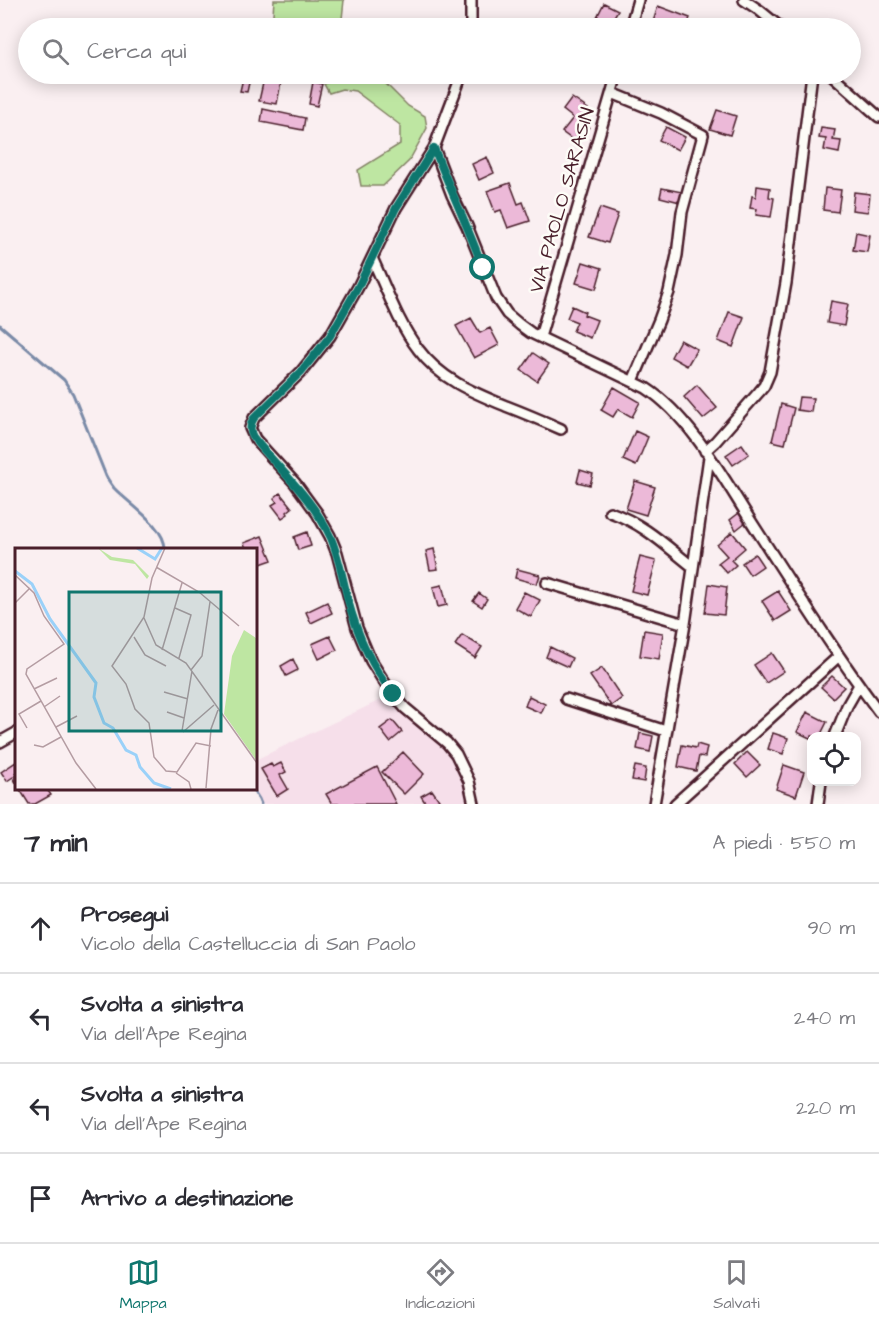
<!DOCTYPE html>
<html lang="it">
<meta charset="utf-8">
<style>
body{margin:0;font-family:"Architects Daughter",sans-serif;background:#f7f7f7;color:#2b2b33}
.controls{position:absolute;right:18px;bottom:18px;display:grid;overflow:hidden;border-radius:12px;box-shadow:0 3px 15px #0003}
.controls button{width:54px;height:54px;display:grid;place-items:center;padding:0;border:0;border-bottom:2px solid #e1e1e2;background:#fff;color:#2b2b33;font:30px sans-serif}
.stop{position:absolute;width:18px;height:18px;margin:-14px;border:4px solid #0f766e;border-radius:50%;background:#fff}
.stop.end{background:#0f766e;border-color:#fff;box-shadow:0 2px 6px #0008}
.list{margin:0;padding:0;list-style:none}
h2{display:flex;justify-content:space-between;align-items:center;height:78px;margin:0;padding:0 24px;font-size:26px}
h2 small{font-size:20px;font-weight:400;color:#7c7c81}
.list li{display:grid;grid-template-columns:39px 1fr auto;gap:18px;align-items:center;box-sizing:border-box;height:90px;padding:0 24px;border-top:2px solid #e1e1e2}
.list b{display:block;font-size:22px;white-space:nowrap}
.list p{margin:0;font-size:20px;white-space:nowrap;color:#7c7c81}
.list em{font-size:20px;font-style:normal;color:#7c7c81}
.icon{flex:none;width:33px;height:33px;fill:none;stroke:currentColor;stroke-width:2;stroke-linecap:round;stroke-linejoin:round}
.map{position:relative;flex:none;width:879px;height:804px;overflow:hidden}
.search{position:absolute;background:#fff;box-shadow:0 3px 15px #0003;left:18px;right:18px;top:18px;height:66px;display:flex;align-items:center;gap:15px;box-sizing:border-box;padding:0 21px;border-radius:33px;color:#7c7c81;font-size:22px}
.sheet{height:438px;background:#fff}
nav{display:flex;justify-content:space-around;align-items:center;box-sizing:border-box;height:84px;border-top:2px solid #e1e1e2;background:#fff;font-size:16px;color:#7c7c81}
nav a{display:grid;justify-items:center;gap:3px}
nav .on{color:#0f766e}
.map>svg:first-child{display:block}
.built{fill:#f6dfea}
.green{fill:#bee6a2;stroke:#848266;stroke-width:1.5}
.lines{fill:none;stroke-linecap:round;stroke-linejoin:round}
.stream{stroke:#7a8aa7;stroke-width:3}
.building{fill:#ecb9d8;stroke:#4a1f2b;stroke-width:1.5}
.minor-casing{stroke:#4a1f2b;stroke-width:14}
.minor{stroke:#fdfcf7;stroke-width:9}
.route{stroke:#0f766e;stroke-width:8}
.labels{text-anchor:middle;stroke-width:5;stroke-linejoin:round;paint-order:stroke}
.street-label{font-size:20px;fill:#4a1f2b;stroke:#fdfcf7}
.inset-river{fill:none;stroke:#9ad1f9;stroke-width:3}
.inset-road{fill:none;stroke:#b49ca2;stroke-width:1.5}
.view{fill:#0f766e;fill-opacity:0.15;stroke:#0f766e;stroke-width:3}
.inset-edge{fill:none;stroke:#4a1f2b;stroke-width:3}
</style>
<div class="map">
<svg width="879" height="804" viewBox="0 0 879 804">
<rect width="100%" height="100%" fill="#faeff1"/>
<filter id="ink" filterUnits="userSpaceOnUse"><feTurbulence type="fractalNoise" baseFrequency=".0167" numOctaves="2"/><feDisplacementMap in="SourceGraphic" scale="12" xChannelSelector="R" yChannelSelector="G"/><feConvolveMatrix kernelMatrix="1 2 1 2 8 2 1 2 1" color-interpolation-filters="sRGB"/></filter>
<g filter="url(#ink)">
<!-- built -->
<path class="built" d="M 393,694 L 447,743 L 463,765 L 474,804 L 260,804 L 252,788 L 255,788 L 255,760 Z"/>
<!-- green -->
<path class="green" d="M 274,0 L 344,0 L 341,28 L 278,28 L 273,14 Z
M 347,74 L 376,74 L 408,106 L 425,116 L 427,128 L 409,161 L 383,186 L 361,186 L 358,170 L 400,144 L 400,125 L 355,91 L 342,89 L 329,93 L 324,84 Z"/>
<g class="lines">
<!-- stream -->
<path class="stream" d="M 0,325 L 64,380 L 73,394 L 106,476 C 108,480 111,484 114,488 C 129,504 165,526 165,549
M 252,788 L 259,799 L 261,804"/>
</g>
<!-- building -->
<path class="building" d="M 604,3 L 618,10 L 608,27 L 595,21 Z
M 658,6 L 690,18 L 686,28 L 672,28 L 653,22 Z
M 244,74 L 251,74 L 247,92 L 240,91 Z
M 265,74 L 282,77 L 277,104 L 259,101 Z
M 313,82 L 322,84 L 317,106 L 309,104 Z
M 572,98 L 588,109 L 580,120 L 589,127 L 577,143 L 562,132 L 573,118 L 563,110 Z
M 263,109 L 305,118 L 303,130 L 261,122 Z
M 717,110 L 736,116 L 730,135 L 710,129 Z
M 666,127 L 685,137 L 678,150 L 659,140 Z
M 821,128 L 835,130 L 833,140 L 841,141 L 839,153 L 824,150 L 826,139 L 819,138 Z
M 487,157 L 494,173 L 479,180 L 472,164 Z
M 510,183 L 518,204 L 523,202 L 530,221 L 508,228 L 501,210 L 495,212 L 487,191 Z
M 757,186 L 770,188 L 769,197 L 774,198 L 771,217 L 756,215 L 757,209 L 750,208 L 752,196 L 756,197 Z
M 662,188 L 682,192 L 680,202 L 660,197 Z
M 825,188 L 841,190 L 838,212 L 823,210 Z
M 854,192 L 870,194 L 868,212 L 852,210 Z
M 600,208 L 618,214 L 608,243 L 589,237 Z
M 856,232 L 870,235 L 867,252 L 853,250 Z
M 583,262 L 602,268 L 596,289 L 576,283 Z
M 831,301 L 848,304 L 844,326 L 827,323 Z
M 572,306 L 585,312 L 584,315 L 597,320 L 590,338 L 573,331 L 577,322 L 567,318 Z
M 729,312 L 744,317 L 733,347 L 718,341 Z
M 471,318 L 480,333 L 490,328 L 499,345 L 474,358 L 456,326 Z
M 680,340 L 697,349 L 687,366 L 671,357 Z
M 533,353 L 549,364 L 537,381 L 521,370 Z
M 697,385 L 717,408 L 703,419 L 684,397 Z
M 614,387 L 640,402 L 632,417 L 618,409 L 613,417 L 601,410 Z
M 799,397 L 813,398 L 811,412 L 797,410 Z
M 781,404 L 794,408 L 785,444 L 772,441 Z
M 635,431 L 648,437 L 636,466 L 623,460 Z
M 742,444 L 749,454 L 733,465 L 726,455 Z
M 580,470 L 593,474 L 590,485 L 577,482 Z
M 635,481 L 655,487 L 646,515 L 626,509 Z
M 280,493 L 292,508 L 287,512 L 288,514 L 282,518 L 272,505 L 277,502 L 274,498 Z
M 739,513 L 746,522 L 736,530 L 730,520 Z
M 307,532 L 311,546 L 298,550 L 294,537 Z
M 732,532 L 745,548 L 731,560 L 736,565 L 727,573 L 718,563 L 727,556 L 717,545 Z
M 262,536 L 272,560 L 255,566 L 255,549 L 246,549 L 244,543 Z
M 434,549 L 438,569 L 430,570 L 426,551 Z
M 755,554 L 763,566 L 750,575 L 742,563 Z
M 640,557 L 656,561 L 647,595 L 631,591 Z
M 517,569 L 540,575 L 537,584 L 515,578 Z
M 709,584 L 727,587 L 724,615 L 705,613 Z
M 442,585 L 447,605 L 438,607 L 433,587 Z
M 778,591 L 791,611 L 775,621 L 762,601 Z
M 524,592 L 540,600 L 531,617 L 515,608 Z
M 479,593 L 487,599 L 482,607 L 473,601 Z
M 327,602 L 332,613 L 311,623 L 306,612 Z
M 644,630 L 663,633 L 659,659 L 640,656 Z
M 462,635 L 482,647 L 475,658 L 455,645 Z
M 330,636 L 337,650 L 319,659 L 312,644 Z
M 550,647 L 572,658 L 568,667 L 546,657 Z
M 772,653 L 784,671 L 766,683 L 754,665 Z
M 293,659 L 298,670 L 286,676 L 281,666 Z
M 602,668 L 622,698 L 611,706 L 590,676 Z
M 832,676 L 844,687 L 833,698 L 821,687 Z
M 529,696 L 545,704 L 541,713 L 525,706 Z
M 807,712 L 827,722 L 820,736 L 812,736 L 812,739 L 797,732 Z
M 392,720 L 402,732 L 390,742 L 380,729 Z
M 640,733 L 653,736 L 650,752 L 637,749 Z
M 773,733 L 788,738 L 783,754 L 768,749 Z
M 697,744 L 707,747 L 705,757 L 699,756 L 696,771 L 678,767 L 682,745 L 696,748 Z
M 403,752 L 424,774 L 404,794 L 382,772 Z
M 747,752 L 760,765 L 747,777 L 735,764 Z
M 16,762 L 16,783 L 13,777 L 7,781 L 1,772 Z
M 281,763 L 286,772 L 280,775 L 288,789 L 277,796 L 261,769 L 271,764 L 273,767 Z
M 784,765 L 804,772 L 796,796 L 776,789 Z
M 635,766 L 646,768 L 644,782 L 632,780 Z
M 377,767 L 396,804 L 332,804 L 326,794 Z
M 19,788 L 46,788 L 51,795 L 35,804 L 29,804 Z
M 432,790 L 439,800 L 433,804 L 426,804 L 421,796 Z"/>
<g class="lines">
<!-- minor casing -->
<g class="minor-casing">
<path id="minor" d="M 744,0 L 759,10 L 781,28
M 471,28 L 471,0
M 630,28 L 638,0
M 462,74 L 434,148 L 396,208 L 358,287 L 330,336 L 301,372 L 254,418 L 250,428 L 255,439 L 295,483 L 317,513 L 330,536 L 337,553 L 357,628 L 371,661 L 388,688 L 405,708 L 447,743 L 456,754 L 469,781 L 474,804
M 831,74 L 879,117
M 612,93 L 661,113 L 703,135 L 682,212 L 677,255 L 669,292 L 659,320 L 633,381
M 434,148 L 452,195 L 467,226 L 496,298 L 507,314 L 520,325 L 531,333 L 646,388 C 692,418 726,483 756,529 C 796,591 835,653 879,712
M 372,258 C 386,288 398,323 418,349 C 440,379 472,392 506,406 C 524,413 543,421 561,429
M 540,337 L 617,74
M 705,451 L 715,442 L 759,392 L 764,386 L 770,372 L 786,283 L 812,74
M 610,512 C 644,524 665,545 693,567
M 547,583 L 685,624
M 566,699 L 666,731
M 835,736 L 847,706 L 859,685
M 0,742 L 16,733
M 654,804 L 685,624 L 709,457
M 675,804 L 839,656
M 818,804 L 821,782"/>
</g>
<!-- minor -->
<use href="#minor" class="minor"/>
</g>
</g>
<g class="lines" filter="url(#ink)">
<!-- route -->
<path class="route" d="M 393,694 C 371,666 357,634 348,600 C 343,579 339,558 331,538 C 312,497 280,471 253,437 C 249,430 250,424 254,418 L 301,372 L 330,336 L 358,287 L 396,208 L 434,148 C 450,189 468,227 483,268"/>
</g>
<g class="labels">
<!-- street labels -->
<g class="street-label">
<text transform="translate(561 200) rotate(-74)" y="7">VIA PAOLO SARASIN</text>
</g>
</g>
<!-- overview -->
<g transform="translate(15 548)">
<rect width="242" height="242" fill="#faeff1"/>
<path d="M 83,0 L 97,9 L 118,12 L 134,28 L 132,31 L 120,16 L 95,12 ZM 229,82 L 241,90 L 241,212 L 209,166 L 217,108 Z" fill="#bee6a2"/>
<path class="inset-river" d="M 122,0 L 140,11 L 147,0M 0,23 L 17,36 L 35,71 L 81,135 L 79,149 L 89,175 L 98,180 L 111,202 L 121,207 L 125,219 L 139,235 L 156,241"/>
<path class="inset-road" d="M 150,0 L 137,30 L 129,69 L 97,118 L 111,136 L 120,161 L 134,175 L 139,209 L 151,223 L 162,224 L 181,195 L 196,198M 141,19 L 184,44 L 224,78M 0,27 L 19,45 L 29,68 L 49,96 L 12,121 L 11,126 L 61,215 L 81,241M 0,55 L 15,40M 160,60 L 176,67 L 164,110M 129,70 L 141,97 L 171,115 L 242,215M 119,89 L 130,107 L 151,118M 147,102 L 167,35M 176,122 L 187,108 L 195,54M 19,141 L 42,130M 149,144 L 173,151M 29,159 L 45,148M 152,164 L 169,170M 41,179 L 62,168M 12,180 L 4,166 L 26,153M 167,183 L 177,123M 168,184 L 199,157M 19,197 L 28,199 L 46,189M 161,225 L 174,234 L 176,241M 191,240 L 196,181 L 203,162"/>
<path class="view" d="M 54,44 L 206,44 L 206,183 L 54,183 Z"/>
<rect width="242" height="242" class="inset-edge"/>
</g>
</svg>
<div class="controls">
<button><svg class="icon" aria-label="locate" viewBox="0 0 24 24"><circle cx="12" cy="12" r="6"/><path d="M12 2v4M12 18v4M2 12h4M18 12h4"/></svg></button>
</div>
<div class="stop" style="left:483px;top:268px"></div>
<div class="stop end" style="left:393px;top:694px"></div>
<div class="search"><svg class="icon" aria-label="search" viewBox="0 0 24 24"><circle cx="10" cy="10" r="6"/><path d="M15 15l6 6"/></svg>Cerca qui</div>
</div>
<section class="sheet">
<h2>7 min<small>A piedi · 550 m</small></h2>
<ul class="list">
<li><svg class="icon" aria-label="ahead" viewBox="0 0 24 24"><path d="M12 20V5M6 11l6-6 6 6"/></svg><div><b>Prosegui</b><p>Vicolo della Castelluccia di San Paolo</p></div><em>90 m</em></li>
<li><svg class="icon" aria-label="left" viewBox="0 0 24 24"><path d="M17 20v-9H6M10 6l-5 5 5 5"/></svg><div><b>Svolta a sinistra</b><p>Via dell'Ape Regina</p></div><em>240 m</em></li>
<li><svg class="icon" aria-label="left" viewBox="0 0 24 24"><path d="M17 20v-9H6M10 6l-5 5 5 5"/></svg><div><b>Svolta a sinistra</b><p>Via dell'Ape Regina</p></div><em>220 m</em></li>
<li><svg class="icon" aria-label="arrive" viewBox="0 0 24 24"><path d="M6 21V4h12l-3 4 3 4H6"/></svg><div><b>Arrivo a destinazione</b></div></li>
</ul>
</section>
<nav>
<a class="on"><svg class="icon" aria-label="map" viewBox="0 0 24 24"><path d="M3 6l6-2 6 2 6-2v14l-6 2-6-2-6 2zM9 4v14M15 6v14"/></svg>Mappa</a>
<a><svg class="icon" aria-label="directions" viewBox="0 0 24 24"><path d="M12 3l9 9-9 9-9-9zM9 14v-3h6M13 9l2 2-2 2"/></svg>Indicazioni</a>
<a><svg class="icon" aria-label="saved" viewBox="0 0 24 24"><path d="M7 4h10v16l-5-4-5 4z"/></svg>Salvati</a>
</nav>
